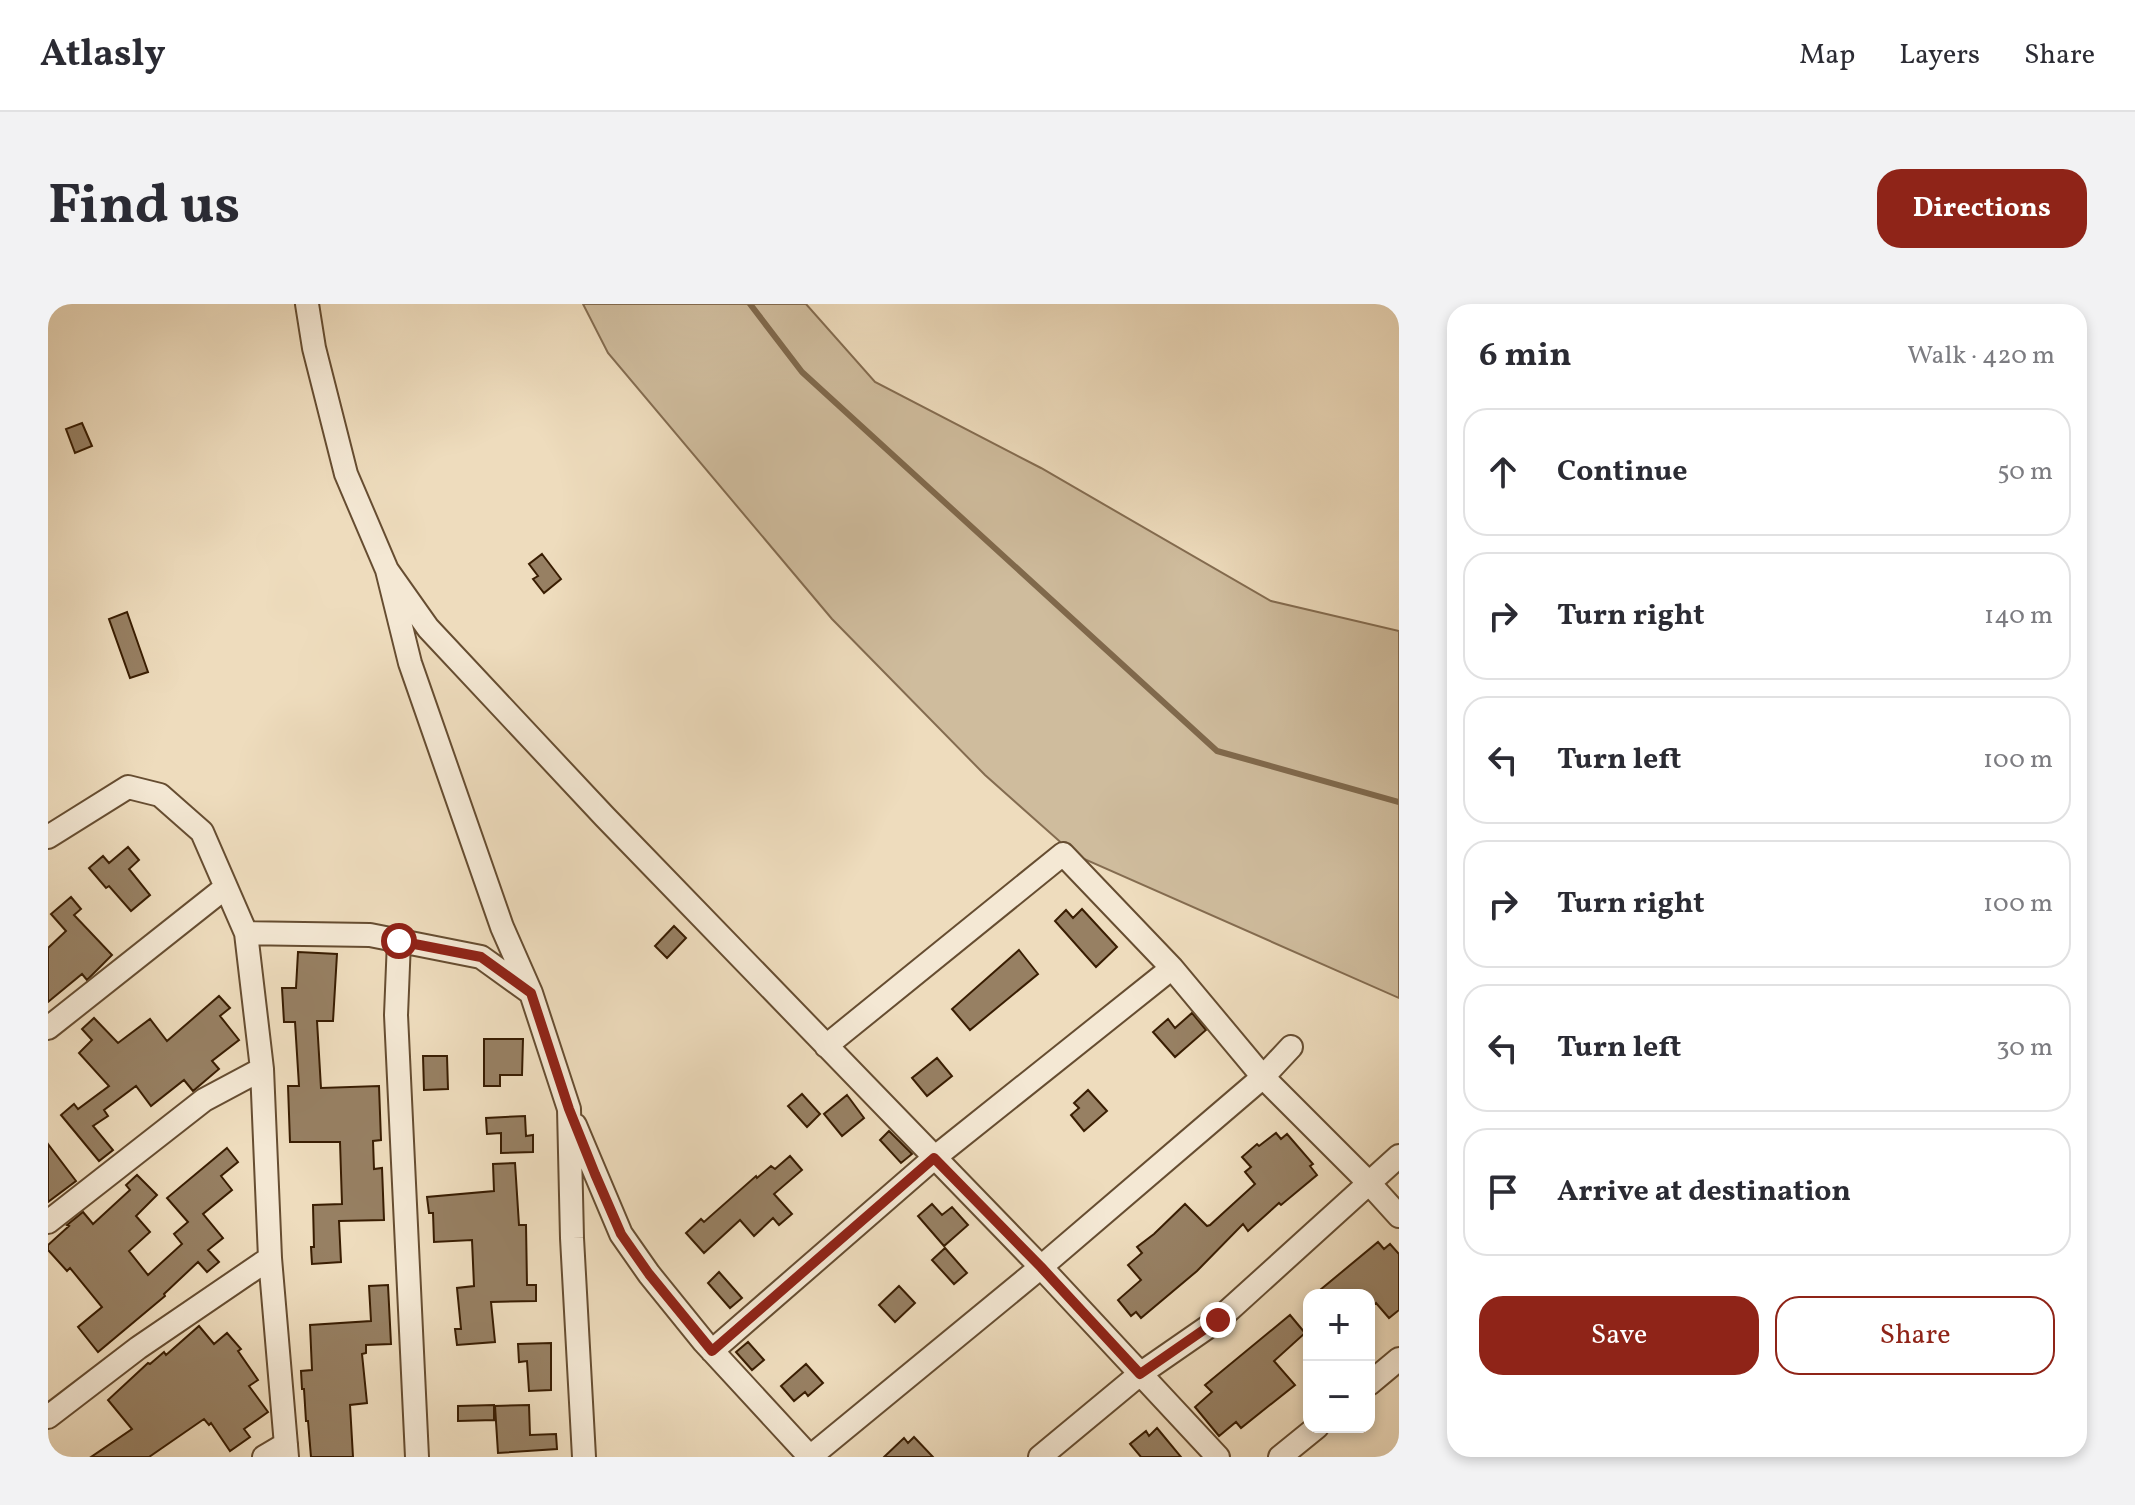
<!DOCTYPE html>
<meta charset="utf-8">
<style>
body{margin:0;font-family:Vollkorn,serif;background:#f2f2f3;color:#2b2b33}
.controls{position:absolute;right:24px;bottom:24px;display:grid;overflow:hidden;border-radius:16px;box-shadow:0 4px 12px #0003}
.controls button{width:72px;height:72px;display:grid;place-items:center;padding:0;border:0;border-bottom:2px solid #e1e1e2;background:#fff;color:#2b2b33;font:40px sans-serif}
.stop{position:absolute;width:24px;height:24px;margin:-18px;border:6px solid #8f2418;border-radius:50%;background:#fff}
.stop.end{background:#8f2418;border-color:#fff;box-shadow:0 2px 8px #0008}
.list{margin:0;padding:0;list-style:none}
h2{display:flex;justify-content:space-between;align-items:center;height:104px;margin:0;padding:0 32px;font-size:34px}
h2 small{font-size:26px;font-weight:400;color:#7c7c81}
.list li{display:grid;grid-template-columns:52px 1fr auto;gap:24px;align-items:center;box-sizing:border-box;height:128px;margin:0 16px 16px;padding:0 16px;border:2px solid #e1e1e2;border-radius:24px}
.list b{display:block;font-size:30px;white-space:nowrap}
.list em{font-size:26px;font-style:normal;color:#7c7c81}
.actions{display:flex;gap:16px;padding:24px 32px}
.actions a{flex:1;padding:18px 0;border:2px solid #8f2418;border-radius:24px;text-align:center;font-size:28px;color:#8f2418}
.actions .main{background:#8f2418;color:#fff}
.icon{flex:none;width:44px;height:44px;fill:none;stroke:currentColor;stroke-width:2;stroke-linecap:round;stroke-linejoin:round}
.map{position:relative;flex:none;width:1351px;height:1153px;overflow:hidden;border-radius:24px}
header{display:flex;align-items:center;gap:48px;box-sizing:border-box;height:112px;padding:0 40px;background:#fff;border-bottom:2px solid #e1e1e2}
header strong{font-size:38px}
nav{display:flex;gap:44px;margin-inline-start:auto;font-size:28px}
.intro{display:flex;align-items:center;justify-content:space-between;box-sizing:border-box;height:192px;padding:0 48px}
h1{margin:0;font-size:56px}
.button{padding:20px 36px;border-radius:24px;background:#8f2418;color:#fff;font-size:28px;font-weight:700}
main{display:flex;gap:48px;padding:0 48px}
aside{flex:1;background:#fff;border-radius:24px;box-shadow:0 4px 12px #0003}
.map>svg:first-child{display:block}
.green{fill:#cfbc9d;stroke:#846c50;stroke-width:2}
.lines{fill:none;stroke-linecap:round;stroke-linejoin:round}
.stream{stroke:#80694c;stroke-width:6}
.building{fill:#978063;stroke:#391d02;stroke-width:2}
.minor-casing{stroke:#664d31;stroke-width:26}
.minor{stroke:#f4e8d4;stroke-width:22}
.route{stroke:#8f2418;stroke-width:10}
</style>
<header>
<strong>Atlasly</strong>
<nav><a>Map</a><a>Layers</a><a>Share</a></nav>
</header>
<div class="intro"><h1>Find us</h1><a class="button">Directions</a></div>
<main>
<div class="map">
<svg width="1351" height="1153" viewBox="0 0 1351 1153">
<rect width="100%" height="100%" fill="#eedcbd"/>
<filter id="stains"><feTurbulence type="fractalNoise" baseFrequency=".0025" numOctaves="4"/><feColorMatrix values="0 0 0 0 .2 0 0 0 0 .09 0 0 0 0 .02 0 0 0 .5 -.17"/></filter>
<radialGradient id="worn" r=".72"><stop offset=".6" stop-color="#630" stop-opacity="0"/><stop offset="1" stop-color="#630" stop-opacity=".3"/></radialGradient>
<!-- green -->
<path class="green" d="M 535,0 L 758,0 L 827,78 L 993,164 L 1223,297 L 1351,327 L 1351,694 L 1027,551 L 937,471 L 784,315 L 560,49 Z"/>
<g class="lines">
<!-- stream -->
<path class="stream" d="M 702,0 L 754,68 L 1169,447 L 1351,498"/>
</g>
<!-- building -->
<path class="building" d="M 34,119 L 44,142 L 27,149 L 18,125 Z
M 494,250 L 513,275 L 496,289 L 485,275 L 490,272 L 481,260 Z
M 79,308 L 100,368 L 82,374 L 61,315 Z
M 80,543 L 91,556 L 81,565 L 102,591 L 83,607 L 61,582 L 58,584 L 41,564 L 55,552 L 61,559 Z
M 23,593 L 33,605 L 26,611 L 64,651 L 39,676 L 34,670 L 0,698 L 0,644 L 18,627 L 3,610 Z
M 1034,605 L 1069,643 L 1048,663 L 1007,617 L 1018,606 L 1025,614 Z
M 626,622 L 638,634 L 619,654 L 607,642 Z
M 971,646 L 990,670 L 922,726 L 904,705 Z
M 250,648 L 289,650 L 285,717 L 269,717 L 273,784 L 331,782 L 333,836 L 325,837 L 326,865 L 334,864 L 336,916 L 291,917 L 293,958 L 264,960 L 263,943 L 266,943 L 265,901 L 294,900 L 292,838 L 242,838 L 240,782 L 251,782 L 247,718 L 236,718 L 234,684 L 248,684 Z
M 171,692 L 182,704 L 172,712 L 191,736 L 164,757 L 171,765 L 145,787 L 136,776 L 103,802 L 88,782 L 56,806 L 60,812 L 45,822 L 65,846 L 51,857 L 13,811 L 26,800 L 30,805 L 61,782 L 31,749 L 44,736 L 34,725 L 46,714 L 70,739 L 102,715 L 119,737 Z
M 1144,709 L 1158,726 L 1127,753 L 1105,728 L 1120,715 L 1127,724 Z
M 436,735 L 475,735 L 474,771 L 452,771 L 452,782 L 436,782 Z
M 375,752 L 399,752 L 400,785 L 376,786 Z
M 889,754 L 904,772 L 879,792 L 864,774 Z
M 1040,786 L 1059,807 L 1036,827 L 1023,811 L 1031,804 L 1026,799 Z
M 754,790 L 772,810 L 759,823 L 740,802 Z
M 799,791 L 816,814 L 794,832 L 776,810 Z
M 477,812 L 478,832 L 485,831 L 485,848 L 453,849 L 453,829 L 439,830 L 438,814 Z
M 841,827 L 864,850 L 853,859 L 832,836 Z
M 1228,829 L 1233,835 L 1239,830 L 1265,860 L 1262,862 L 1269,871 L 1233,901 L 1231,899 L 1200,927 L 1195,920 L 1149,967 L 1093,1014 L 1088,1008 L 1083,1012 L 1070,996 L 1093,976 L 1080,961 L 1094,949 L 1089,943 L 1106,930 L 1137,900 L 1159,922 L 1162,921 L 1207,880 L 1197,868 L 1203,863 L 1194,853 L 1209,840 L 1211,842 Z
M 0,840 L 28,877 L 0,898 Z
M 179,844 L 190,858 L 173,872 L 184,886 L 155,910 L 175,934 L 160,946 L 171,958 L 159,968 L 150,958 L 116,990 L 117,992 L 50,1048 L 30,1023 L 54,1003 L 22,964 L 19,967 L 0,946 L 0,941 L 21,922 L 19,921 L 35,908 L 45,920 L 82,886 L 78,881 L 89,871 L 109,891 L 88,912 L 102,928 L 81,947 L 100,971 L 134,940 L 126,930 L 140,918 L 119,894 Z
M 742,852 L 754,866 L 726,890 L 744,910 L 731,921 L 725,914 L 706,932 L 692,916 L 656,949 L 638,929 L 653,915 L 656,918 L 708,872 L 709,874 L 723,862 L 727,865 Z
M 467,859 L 471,921 L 478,921 L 479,981 L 488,981 L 488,997 L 443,998 L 447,1038 L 409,1041 L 407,1025 L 413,1025 L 409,984 L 426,982 L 424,936 L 386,938 L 385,909 L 381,909 L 379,893 L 446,887 L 445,860 Z
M 884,900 L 894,911 L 904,903 L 920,921 L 896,942 L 870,912 Z
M 1330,938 L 1336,945 L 1342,940 L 1351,950 L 1351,1006 L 1341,1014 L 1328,999 L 1321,1005 L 1321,991 L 1266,991 Z
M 897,944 L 919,969 L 906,980 L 884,956 Z
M 671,968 L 694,994 L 682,1004 L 660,979 Z
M 340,981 L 343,1040 L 318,1041 L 318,1049 L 314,1050 L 319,1099 L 302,1101 L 305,1153 L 263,1153 L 260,1117 L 258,1117 L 256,1085 L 254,1085 L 253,1067 L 264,1066 L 262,1021 L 323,1017 L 321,982 Z
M 851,982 L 867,999 L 847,1018 L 831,1001 Z
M 1242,1011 L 1257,1029 L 1226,1057 L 1247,1081 L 1193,1124 L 1188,1118 L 1171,1132 L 1147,1103 L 1164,1088 L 1157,1081 Z
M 151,1022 L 166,1040 L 179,1029 L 193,1045 L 190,1047 L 210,1076 L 201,1082 L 220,1108 L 196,1125 L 202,1133 L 182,1147 L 163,1119 L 161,1121 L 156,1115 L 101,1153 L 43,1153 L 84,1125 L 60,1096 L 100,1059 L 102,1060 L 116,1048 L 118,1051 Z
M 700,1038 L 716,1056 L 704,1066 L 688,1048 Z
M 503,1039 L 503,1086 L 481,1087 L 479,1057 L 471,1058 L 470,1040 Z
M 758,1060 L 775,1079 L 760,1092 L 757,1088 L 746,1097 L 733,1082 Z
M 446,1101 L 446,1116 L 410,1117 L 410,1102 Z
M 481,1101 L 482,1131 L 508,1130 L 509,1145 L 450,1149 L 447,1102 Z
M 1109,1124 L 1133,1153 L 1093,1153 L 1082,1140 L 1098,1127 L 1101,1132 Z
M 866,1133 L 885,1153 L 836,1153 L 856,1134 L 860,1139 Z"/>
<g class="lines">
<!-- minor casing -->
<g class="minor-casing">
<path id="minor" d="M 259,0 L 266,44 L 298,170 L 339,266 L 362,359 L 454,623 L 483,689
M 339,266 L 380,324 L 557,513 L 993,963 L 1170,1153
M 0,533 L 80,483 L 112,491 L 154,528 L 198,629 L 322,631 L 433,653 L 483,689 L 521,805 L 524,934 L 536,1153
M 198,629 L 214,765 L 222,954 L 239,1153
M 351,637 L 348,711 L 369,1153
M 0,724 L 178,583
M 778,742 L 1015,550 L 1124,664 L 1215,773 L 1321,879 L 1351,912
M 527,821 L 573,930 L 601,970 L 656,1038 L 762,1153
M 0,918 L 156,796 L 214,765
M 664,1047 L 886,854 L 1124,664
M 1321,1080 L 1351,1055
M 0,1113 L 90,1044 L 222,954
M 216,1153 L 238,1140
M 762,1153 L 993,963 L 1215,773 L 1243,743
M 992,1153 L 1092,1070 L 1170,1016 L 1351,852
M 1232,1153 L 1269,1123"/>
</g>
<!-- minor -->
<use href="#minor" class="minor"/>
</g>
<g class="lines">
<!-- route -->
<path class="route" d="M 351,637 L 433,653 L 483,689 L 521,805 L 547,870 L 573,930 L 601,970 L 664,1047 L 886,854 L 993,963 L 1092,1070 L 1170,1016"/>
</g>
<rect width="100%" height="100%" filter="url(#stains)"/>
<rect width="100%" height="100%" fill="url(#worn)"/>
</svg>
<div class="controls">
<button>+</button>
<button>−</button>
</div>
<div class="stop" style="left:351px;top:637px"></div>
<div class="stop end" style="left:1170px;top:1016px"></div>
</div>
<aside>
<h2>6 min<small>Walk · 420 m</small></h2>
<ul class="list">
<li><svg class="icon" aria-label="ahead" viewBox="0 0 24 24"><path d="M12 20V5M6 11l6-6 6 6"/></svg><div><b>Continue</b></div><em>50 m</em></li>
<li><svg class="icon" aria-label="right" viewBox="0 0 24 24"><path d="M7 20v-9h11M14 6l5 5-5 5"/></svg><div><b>Turn right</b></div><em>140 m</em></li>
<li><svg class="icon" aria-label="left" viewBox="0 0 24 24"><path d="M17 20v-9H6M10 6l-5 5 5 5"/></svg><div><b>Turn left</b></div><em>100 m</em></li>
<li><svg class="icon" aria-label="right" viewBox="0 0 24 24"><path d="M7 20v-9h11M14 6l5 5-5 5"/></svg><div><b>Turn right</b></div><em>100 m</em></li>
<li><svg class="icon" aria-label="left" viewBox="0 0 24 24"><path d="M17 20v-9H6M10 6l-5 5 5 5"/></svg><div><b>Turn left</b></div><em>30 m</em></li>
<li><svg class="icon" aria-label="arrive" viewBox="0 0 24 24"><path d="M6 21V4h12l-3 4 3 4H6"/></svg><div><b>Arrive at destination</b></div></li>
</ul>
<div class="actions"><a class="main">Save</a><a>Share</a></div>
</aside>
</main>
